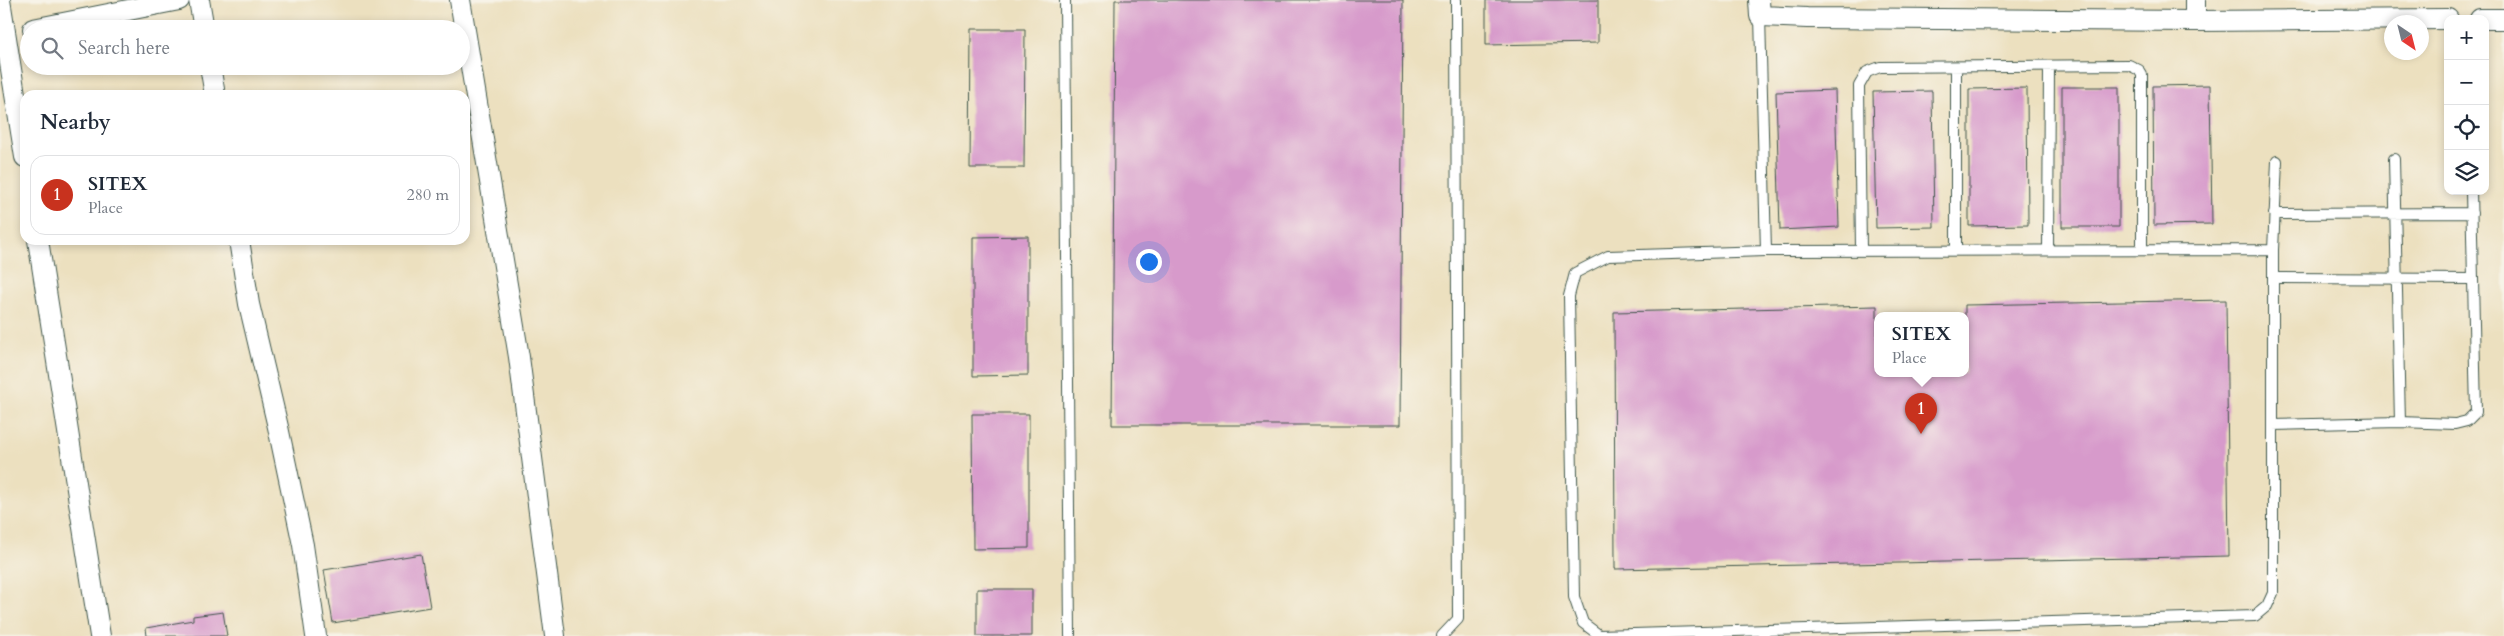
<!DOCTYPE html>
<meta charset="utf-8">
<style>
body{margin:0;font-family:Cardo,serif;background:#f2f2f3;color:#1f2937}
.controls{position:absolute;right:15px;top:15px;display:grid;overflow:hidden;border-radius:10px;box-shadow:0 2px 8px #0003}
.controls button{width:45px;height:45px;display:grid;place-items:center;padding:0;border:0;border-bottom:1px solid #e0e1e3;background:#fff;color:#1f2937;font:25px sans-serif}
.compass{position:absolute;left:2384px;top:15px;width:45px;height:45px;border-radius:50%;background:#fff;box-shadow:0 2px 8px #0003;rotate:145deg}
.you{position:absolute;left:1148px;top:261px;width:18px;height:18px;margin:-12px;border:4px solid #fff;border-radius:50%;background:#1a73e8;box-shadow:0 0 0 8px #1a73e833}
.badge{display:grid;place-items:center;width:32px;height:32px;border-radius:50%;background:#c8321e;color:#fff;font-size:16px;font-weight:700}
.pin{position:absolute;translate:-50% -41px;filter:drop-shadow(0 1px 2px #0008)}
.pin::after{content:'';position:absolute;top:26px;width:18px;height:15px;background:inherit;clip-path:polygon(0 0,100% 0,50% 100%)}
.popup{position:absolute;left:1874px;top:312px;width:95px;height:65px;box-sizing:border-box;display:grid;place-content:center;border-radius:10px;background:#fff;filter:drop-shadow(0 1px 4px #0005);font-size:16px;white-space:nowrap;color:#747a83}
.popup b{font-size:19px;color:#1f2937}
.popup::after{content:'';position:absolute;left:50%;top:100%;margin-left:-10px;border:10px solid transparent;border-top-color:#fff}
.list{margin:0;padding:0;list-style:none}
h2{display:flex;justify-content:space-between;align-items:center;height:65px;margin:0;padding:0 20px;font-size:21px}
h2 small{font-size:16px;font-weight:400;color:#747a83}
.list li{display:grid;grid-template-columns:32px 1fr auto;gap:15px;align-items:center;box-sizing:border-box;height:80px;margin:0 10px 10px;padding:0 10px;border:1px solid #e0e1e3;border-radius:15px}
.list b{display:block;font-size:19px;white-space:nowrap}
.list p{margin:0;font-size:16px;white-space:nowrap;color:#747a83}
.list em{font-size:16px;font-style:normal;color:#747a83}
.icon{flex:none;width:28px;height:28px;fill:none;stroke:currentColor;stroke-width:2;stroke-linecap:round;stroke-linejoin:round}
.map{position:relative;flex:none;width:2504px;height:636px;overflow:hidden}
.search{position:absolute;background:#fff;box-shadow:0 2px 8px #0003;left:20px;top:20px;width:450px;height:55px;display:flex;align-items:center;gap:12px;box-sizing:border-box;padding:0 18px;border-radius:28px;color:#747a83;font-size:19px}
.panel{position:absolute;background:#fff;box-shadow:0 2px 8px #0003;left:20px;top:90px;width:450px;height:155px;border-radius:15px}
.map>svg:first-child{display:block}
.building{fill:#d79acb}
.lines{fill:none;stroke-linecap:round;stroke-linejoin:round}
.service-casing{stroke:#3e5549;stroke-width:12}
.minor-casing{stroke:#3e5549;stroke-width:22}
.service{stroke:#fff;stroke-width:10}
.minor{stroke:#fff;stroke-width:20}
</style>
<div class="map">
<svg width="2504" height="636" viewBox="0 0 2504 636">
<rect width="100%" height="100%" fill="#f7f3e8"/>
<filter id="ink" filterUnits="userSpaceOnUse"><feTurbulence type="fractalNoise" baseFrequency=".02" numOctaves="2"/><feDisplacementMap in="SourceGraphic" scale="10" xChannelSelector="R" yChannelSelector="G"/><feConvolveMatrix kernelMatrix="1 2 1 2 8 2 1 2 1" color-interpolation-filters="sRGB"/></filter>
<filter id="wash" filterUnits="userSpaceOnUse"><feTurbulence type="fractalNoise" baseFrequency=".0096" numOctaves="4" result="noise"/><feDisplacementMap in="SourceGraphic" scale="20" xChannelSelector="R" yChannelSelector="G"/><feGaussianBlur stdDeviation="1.12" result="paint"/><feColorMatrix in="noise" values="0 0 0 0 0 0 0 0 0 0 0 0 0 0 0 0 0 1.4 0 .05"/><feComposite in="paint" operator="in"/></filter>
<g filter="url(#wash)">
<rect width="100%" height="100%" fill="#ece0bf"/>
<g id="blocks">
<!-- building -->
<path class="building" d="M 1115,0 L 1403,0 L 1400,425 L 1112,425 Z
M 1486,0 L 1598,0 L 1598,43 L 1486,45 Z
M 971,29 L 1025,29 L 1024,168 L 970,168 Z
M 2210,85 L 2212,224 L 2154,225 L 2153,86 Z
M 2062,87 L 2119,87 L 2119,227 L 2062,227 Z
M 2027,88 L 2028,225 L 1969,226 L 1969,89 Z
M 1835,90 L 1839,227 L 1780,230 L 1776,92 Z
M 1932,91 L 1934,227 L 1876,228 L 1873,92 Z
M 1028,236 L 1028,375 L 973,376 L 973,237 Z
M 2226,300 L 2229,556 L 1615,569 L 1614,312 L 1877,306 L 1877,373 L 1965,373 L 1965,305 Z
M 972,414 L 1029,414 L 1029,548 L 973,549 Z
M 421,554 L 430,607 L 333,623 L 324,570 Z
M 977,589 L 1032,589 L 1032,636 L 977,636 Z
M 223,612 L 227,636 L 147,636 L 146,628 L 193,620 L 193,616 Z"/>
</g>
</g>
<g filter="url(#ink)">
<use href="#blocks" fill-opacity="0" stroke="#3e5549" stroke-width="1"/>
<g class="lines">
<!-- service casing -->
<g class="service-casing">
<path id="service" d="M 1065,0 L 1070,636
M 1760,16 L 1766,251
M 1956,67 L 1956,250
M 2394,159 L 2400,422
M 2274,214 L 2472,213
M 1861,250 L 1859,86 L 1867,72 L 1880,67 L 2129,65 L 2139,70 L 2142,75 L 2142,250
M 2048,250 L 2049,66
M 2273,250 L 1766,251 L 1608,256 L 1575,273 L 1569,296 L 1574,597 L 1583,623 L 1599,635 L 2255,616 L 2267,606 L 2273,593 L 2273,250 L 2277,161
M 2273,278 L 2473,279
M 2273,425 L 2400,422 L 2455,424 L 2467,421 L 2476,412 L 2471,191
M 1442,636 L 1458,619 L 1456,0"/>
</g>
<!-- minor casing -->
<g class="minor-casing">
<path id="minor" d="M 0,0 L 25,157
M 199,0 L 204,29
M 460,0 L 519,357 L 555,636
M 1759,0 L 1760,16 L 1807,18 L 2195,21 L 2448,19
M 2480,19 L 2504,19
M 2195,21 L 2195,0
M 33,29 L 179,0
M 210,66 L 215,95
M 38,240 L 100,636
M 239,240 L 249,304 L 278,427 L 303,545 L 316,636"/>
</g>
<!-- service -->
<use href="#service" class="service"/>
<!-- minor -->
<use href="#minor" class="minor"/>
</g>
</g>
</svg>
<div class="controls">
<button>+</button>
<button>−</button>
<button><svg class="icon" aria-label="locate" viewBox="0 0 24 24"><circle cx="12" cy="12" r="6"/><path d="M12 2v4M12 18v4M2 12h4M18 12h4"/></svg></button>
<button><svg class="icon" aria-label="layers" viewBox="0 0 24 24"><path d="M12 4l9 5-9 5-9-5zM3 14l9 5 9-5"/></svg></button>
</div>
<svg class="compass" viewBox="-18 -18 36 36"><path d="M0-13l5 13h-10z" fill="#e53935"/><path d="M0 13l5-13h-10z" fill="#747a83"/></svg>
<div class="you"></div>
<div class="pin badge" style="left:1921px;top:434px">1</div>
<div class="popup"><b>SITEX</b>Place</div>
<div class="search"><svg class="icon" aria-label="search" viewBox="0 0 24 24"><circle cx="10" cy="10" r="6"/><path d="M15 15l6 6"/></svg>Search here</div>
<section class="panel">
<h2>Nearby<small></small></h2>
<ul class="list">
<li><span class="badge">1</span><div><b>SITEX</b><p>Place</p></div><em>280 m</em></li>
</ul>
</section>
</div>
